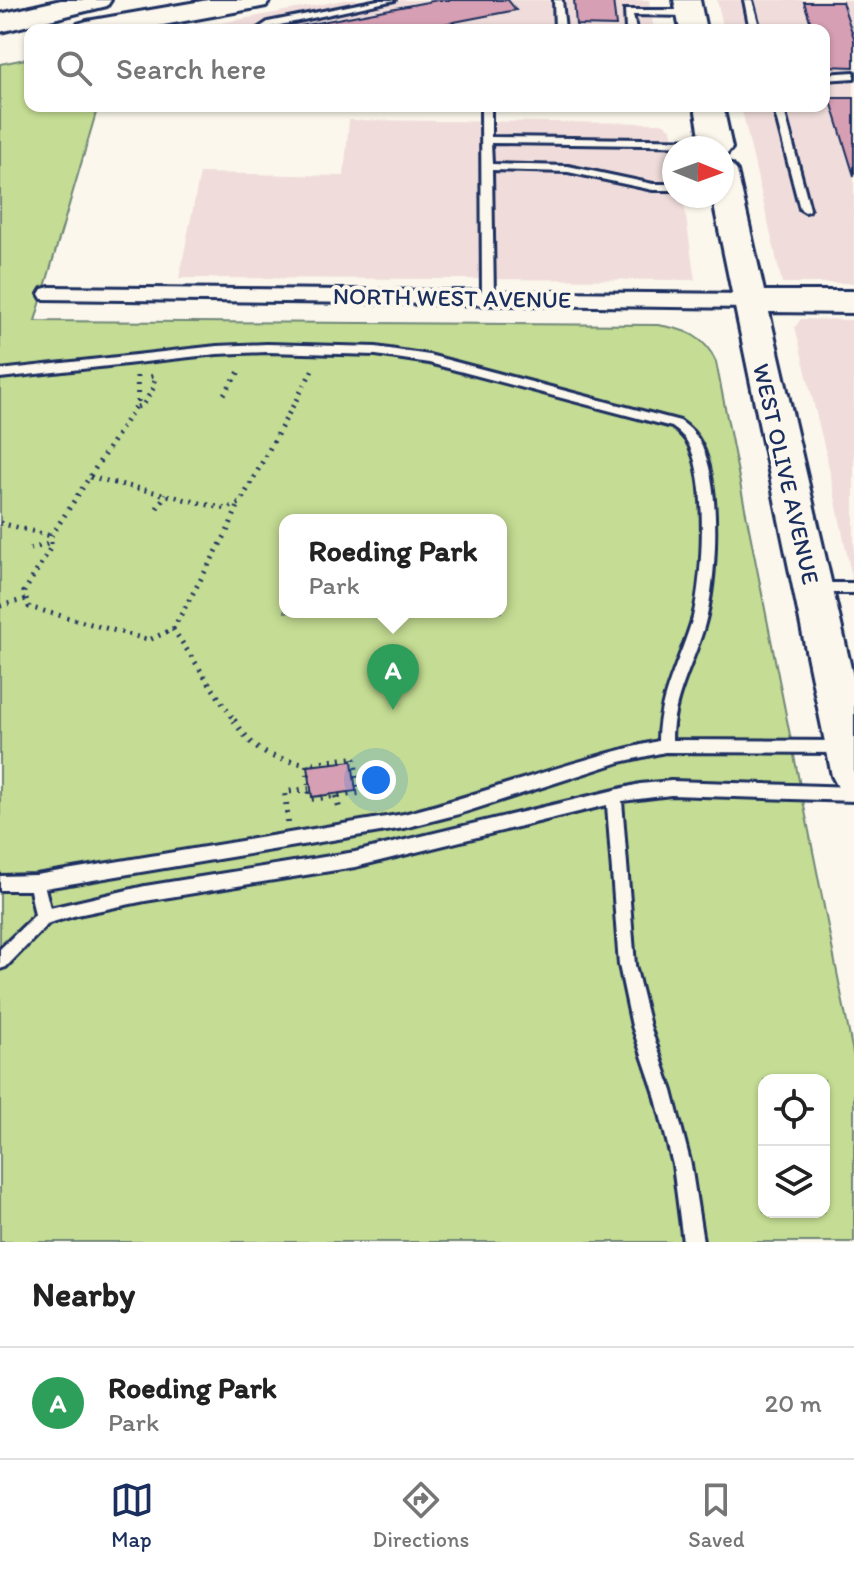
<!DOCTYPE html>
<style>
body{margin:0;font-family:Itim,sans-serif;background:#f2f2f2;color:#222}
.controls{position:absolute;right:24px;bottom:24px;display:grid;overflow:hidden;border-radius:16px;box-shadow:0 2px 6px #0004}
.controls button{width:72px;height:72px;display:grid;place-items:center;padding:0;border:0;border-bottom:2px solid #e0e0e0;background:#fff;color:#222;font:40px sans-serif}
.compass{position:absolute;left:662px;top:136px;width:72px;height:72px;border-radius:50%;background:#fff;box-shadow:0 2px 6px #0004;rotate:91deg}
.you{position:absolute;left:376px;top:780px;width:28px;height:28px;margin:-20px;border:6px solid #fff;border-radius:50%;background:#1a73e8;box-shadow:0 0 0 12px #1a73e833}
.badge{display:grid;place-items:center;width:52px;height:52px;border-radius:50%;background:#1b2f5e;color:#fff;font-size:26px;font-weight:700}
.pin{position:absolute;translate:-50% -66px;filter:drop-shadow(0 2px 4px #0008)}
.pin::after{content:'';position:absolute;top:42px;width:28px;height:24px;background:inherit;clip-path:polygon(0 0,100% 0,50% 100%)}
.popup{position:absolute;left:279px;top:514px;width:228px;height:104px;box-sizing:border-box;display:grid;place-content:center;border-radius:16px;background:#fff;filter:drop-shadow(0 2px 6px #0005);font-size:26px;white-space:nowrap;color:#767676}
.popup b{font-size:30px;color:#222}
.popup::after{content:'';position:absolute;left:50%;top:100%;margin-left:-16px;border:16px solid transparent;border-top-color:#fff}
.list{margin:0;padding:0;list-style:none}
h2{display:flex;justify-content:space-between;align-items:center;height:104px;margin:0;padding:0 32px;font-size:34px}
h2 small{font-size:26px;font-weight:400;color:#767676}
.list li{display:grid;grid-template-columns:52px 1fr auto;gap:24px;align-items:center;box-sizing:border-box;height:112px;padding:0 32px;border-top:2px solid #e0e0e0}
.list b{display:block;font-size:30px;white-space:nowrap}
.list p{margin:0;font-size:26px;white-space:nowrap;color:#767676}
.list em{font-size:26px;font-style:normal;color:#767676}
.icon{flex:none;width:44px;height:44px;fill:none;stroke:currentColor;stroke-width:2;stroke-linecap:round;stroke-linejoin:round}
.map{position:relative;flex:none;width:854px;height:1242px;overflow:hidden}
.search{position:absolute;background:#fff;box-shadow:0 2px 6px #0004;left:24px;right:24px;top:24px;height:88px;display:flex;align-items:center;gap:20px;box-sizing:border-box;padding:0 28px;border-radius:16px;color:#767676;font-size:30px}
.sheet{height:216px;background:#fff}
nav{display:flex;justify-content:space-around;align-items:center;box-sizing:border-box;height:112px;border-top:2px solid #e0e0e0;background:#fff;font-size:22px;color:#767676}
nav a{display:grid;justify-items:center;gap:4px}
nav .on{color:#1b2f5e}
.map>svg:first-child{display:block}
.built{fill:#f0dddb}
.green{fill:#c4dc93;stroke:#708678;stroke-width:2;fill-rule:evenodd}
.building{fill:#d69fb3;stroke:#1b2f5e;stroke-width:2}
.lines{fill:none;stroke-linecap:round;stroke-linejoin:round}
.service-casing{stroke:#1b2f5e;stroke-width:6}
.minor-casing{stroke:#1b2f5e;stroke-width:6}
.secondary-casing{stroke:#1b2f5e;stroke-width:6}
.motorway-casing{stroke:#1b2f5e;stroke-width:6}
.path-far1{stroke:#1b2f5e;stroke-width:5;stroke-dasharray:2 6;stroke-linecap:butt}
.path{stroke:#1b2f5e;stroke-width:6;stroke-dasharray:2 7;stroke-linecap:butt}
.service{fill:#fbf7ec;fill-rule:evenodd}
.minor{fill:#fbf7ec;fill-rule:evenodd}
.secondary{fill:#fbf7ec;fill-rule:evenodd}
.motorway{fill:#fbf7ec;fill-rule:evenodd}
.labels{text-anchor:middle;stroke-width:8;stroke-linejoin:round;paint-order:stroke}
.street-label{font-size:24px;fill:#1b2f5e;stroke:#fbf7ec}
</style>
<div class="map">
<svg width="854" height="1242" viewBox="0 0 854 1242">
<rect width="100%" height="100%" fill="#fbf7ec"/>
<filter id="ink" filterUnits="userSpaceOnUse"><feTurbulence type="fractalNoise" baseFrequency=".0125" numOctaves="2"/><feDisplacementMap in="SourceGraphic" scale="16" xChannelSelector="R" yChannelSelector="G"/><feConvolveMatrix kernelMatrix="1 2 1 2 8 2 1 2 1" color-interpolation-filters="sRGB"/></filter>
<g filter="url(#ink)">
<!-- built -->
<path class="built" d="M 344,0 L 649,0 L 654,30 L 183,30 Z
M 717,0 L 854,0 L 854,283 L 782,283 L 741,106 L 824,106 L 824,30 L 724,30 Z
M 349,120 L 662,123 L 671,128 L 675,148 L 674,196 L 683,196 L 695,280 L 179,278 L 200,173 L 344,176 Z
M 801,319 L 854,320 L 854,588 L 826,454 L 795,327 Z"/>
<!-- green -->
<path class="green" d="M 30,58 L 30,106 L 98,106 L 35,321 L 658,325 C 685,329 705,336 716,362 L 854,1058 L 854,1242 L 0,1242 L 0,64 ZM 285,520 L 501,520 L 501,612 L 285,612 ZM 764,1080 L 824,1080 L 824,1212 L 764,1212 Z"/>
<!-- building -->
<path class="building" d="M 438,0 L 508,0 L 516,10 L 413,30 L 279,30 Z
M 574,0 L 613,0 L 616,26 L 576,25 Z
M 804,2 L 842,2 L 854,38 L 854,67 L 825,66 L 824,30 L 813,30 Z
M 830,98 L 854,98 L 854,176 Z
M 352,761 L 356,791 L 312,797 L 308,766 Z"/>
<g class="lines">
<!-- service casing -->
<g class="service-casing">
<path id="service" d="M 378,0 L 395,0 L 271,27 L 267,30 L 256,30 L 268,22 Z
M 554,0 L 562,0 L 565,30 L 555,30 Z
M 744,0 L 752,0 L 760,30 L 750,30 Z
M 625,10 L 689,10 L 694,13 L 689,16 L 633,15 L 636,30 L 626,30 Z
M 854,72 L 854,78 L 824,80 L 824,74 Z
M 481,106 L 491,106 L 491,137 L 716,140 L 721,143 L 716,146 L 491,143 L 492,164 L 568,166 L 653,184 L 674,184 L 674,190 L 653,190 L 568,172 L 492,170 L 494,298 L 488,302 L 482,298 Z
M 726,106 L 783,106 L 810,209 L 809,211 L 805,212 L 800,209 L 774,109 L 731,109 Z
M 267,344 L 376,347 L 429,355 L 680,421 C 689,427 696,434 701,444 C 722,486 717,582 704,627 C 693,665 672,699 672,740 L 843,741 L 848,742 L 851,747 L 848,752 L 843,753 L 665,752 L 620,762 L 459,814 L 404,828 L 45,888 L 50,908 L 145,886 L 355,852 L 640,784 L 671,781 L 854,787 L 854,801 L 671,795 L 622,801 L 635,965 L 650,1026 L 672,1091 L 691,1165 L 703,1242 L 683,1242 L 673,1165 L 654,1091 L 632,1026 L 619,965 L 607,805 L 355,867 L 145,901 L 77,915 L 49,923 L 6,967 L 0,969 L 0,949 L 35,915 L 30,890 L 0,890 L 0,876 L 36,875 L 404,814 C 489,792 572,760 658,741 C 658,697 681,659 693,617 C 703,576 708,482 689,445 C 685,437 679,432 672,427 L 429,363 L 376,355 L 267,352 L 217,354 L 0,378 L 0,370 L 217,346 Z
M 814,583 L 854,583 L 854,593 L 814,593 L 809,592 L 807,588 L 809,584 Z"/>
</g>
<!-- minor casing -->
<g class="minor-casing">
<path id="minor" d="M 50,287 L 748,294 L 756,296 L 759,301 L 756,306 L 748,308 L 42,299 L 39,294 L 42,289 Z"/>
</g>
<!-- secondary casing -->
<g class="secondary-casing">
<path id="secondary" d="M 674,0 L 700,0 L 706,30 L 680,30 Z
M 695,106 L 723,106 L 732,148 L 727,154 L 722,155 L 722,148 L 702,148 Z
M 722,162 L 732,165 L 737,171 L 764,291 L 854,291 L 854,313 L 769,312 L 854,681 L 854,795 L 839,789 L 832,776 L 712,196 L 722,196 Z"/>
</g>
<!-- motorway casing -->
<g class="motorway-casing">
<path id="motorway" d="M 61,0 L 111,0 L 107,6 L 0,32 L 0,14 Z
M 208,0 L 270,0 L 266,6 L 256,8 L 136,30 L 72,30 L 77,24 L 87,21 Z"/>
</g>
<!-- path-far1 -->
<path class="path-far1" d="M 137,376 L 138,403 L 51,536 L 51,547 L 24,592 L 29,607 L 149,640 L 173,629 L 235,722
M 224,394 L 240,370
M 137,407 L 143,405 L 154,387 L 154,376 L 150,377
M 90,477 L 226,509 L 240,503 L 313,369
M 157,508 L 166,494
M 0,523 L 51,536
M 30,549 L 51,543
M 0,606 L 26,599
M 173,629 L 226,534 L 239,504"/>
<!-- path -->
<path class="path" d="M 234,720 C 256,754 269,758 307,764
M 354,758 L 359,793 L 310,799 L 307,764 Z
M 336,796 L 340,812
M 288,823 L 285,792 L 309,789"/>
<!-- service -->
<use href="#service" class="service"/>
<!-- minor -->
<use href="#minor" class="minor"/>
<!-- secondary -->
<use href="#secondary" class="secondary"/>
<!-- motorway -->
<use href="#motorway" class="motorway"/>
</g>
</g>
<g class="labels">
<!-- street labels -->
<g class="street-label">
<text transform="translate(452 298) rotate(1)" y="8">NORTH WEST AVENUE</text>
<text transform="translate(786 474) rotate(77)" y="8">WEST OLIVE AVENUE</text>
</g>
</g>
</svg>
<div class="controls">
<button><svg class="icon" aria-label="locate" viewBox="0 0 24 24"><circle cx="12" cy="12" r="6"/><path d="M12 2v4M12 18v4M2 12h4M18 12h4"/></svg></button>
<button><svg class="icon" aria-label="layers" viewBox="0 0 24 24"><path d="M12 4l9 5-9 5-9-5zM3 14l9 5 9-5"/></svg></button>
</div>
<svg class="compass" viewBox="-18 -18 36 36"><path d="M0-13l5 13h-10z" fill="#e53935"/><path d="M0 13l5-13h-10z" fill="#767676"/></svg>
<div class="you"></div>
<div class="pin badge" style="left:393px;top:710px;background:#2e9e5b">A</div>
<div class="popup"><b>Roeding Park</b>Park</div>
<div class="search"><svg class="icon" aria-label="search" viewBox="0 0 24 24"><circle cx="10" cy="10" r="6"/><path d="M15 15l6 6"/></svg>Search here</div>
</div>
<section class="sheet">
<h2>Nearby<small></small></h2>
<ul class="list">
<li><span class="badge" style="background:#2e9e5b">A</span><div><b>Roeding Park</b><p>Park</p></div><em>20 m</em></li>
</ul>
</section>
<nav>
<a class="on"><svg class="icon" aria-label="map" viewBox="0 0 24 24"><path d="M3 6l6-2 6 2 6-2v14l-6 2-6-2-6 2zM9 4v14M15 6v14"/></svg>Map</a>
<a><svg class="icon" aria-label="directions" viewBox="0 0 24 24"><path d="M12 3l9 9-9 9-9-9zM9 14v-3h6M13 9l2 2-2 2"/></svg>Directions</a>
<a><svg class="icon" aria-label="saved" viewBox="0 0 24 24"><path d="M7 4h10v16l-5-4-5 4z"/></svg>Saved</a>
</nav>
